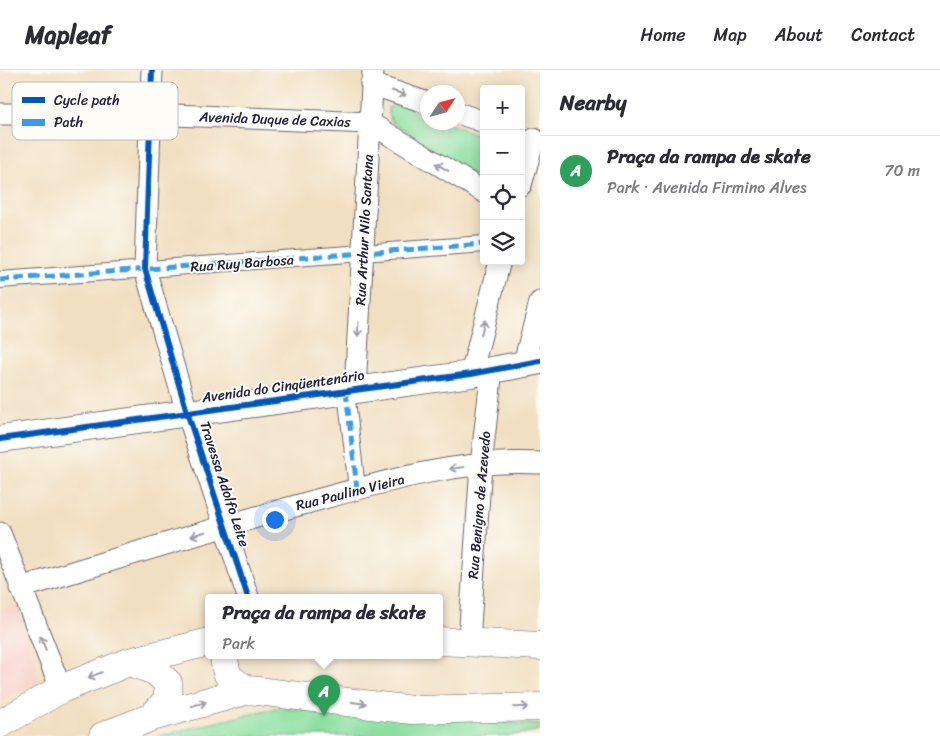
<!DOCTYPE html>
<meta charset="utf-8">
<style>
body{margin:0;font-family:Sriracha,sans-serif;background:#f7f7f7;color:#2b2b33}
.controls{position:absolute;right:15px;top:15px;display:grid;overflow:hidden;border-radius:5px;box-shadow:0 2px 12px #0003}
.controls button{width:45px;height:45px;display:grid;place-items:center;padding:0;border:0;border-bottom:1px solid #e1e1e2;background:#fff;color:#2b2b33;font:25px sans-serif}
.compass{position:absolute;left:420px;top:15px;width:45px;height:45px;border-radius:50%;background:#fff;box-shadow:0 2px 12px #0003;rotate:54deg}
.you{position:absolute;left:274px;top:449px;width:18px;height:18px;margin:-12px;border:4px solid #fff;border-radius:50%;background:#1a73e8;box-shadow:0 0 0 8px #1a73e833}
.badge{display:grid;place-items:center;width:32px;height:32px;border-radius:50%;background:#db2777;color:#fff;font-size:16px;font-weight:700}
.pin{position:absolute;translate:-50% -41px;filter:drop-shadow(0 1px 2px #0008)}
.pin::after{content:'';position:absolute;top:26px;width:18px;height:15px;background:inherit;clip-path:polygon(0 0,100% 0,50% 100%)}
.popup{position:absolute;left:205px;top:524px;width:238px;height:65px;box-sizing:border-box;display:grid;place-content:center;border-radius:5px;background:#fff;filter:drop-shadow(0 1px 4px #0005);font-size:16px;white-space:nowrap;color:#7c7c81}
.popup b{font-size:19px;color:#2b2b33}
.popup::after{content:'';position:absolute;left:50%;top:100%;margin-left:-10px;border:10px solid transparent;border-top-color:#fff}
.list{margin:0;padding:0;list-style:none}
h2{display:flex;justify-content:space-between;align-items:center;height:65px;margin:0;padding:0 20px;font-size:21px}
h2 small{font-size:16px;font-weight:400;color:#7c7c81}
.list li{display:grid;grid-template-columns:32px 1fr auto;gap:15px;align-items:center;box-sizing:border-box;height:70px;padding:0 20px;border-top:1px solid #e1e1e2}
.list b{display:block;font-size:19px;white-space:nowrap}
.list p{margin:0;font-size:16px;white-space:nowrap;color:#7c7c81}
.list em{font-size:16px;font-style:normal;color:#7c7c81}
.icon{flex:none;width:28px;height:28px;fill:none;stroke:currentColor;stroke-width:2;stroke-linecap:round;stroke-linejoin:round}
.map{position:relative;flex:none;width:540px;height:666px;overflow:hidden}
header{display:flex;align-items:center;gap:30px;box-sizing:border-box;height:70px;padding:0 25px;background:#fff;border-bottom:1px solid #e1e1e2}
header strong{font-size:24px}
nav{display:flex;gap:28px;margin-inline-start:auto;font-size:18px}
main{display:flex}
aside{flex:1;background:#fff}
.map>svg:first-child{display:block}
.built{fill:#f7d1c9}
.green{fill:#8ddfa0;stroke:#58806e}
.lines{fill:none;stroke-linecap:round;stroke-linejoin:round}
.pedestrian-casing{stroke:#6a646a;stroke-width:18}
.minor-casing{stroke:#6a646a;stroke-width:23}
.tertiary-casing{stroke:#6a646a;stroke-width:28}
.secondary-casing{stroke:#6a646a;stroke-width:29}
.pedestrian{stroke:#fff;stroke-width:16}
.minor{stroke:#fff;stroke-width:21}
.tertiary{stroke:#fff;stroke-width:26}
.secondary{stroke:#fff;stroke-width:28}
.quiet{stroke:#3c9ce2;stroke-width:5;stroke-dasharray:10 5;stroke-linecap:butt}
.cycleway-casing{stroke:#fdfcf7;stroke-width:9}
.cycleway{stroke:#0057b8;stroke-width:6}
.oneway{stroke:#9c9ca7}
.labels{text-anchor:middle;stroke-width:4;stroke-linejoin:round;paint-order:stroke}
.street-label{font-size:14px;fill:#22223b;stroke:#fdfcf7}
.key{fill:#fdfcf7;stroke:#bbbbbf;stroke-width:1}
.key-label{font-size:14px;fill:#22223b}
</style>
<header>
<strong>Mapleaf</strong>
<nav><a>Home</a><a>Map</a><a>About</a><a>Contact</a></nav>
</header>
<main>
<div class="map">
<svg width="540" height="666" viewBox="0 0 540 666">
<rect width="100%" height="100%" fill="#fdfcf7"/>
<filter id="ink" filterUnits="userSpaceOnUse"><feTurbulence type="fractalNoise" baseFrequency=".02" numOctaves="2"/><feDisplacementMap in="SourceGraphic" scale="10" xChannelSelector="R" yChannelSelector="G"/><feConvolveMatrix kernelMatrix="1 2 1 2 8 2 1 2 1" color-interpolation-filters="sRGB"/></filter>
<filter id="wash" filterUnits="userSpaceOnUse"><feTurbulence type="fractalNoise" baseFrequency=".0096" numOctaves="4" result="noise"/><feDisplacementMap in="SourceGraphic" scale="20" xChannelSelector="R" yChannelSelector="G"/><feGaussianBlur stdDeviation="1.12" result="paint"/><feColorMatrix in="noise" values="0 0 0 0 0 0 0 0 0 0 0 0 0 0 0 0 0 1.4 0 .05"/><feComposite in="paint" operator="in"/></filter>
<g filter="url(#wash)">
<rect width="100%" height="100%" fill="#f1dfc1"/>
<!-- built -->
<path class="built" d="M 18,535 L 39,611 L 0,631 L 0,540 Z"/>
<!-- green -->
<path class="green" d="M 399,34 L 427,45 L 428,52 L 446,53 L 484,67 L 484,112 L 391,51 L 388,38 Z
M 275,638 L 540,655 L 540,660 L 509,666 L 158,666 Z"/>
</g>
<g filter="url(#ink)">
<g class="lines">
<!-- pedestrian casing -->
<g class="pedestrian-casing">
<path id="pedestrian" d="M 0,210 L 484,174
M 346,321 L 357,419"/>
</g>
<!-- minor casing -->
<g class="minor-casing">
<path id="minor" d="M 152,0 L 145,199 L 187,342 L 248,527
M 371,14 L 428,33
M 458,43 L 484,52
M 0,44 L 149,44 L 370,53 L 484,122
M 521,115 L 534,69
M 524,293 L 540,232
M 471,304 L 500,191
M 355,319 L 373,0
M 0,463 L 61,619
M 20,518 C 113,490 206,461 299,435 C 376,414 459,388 540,393
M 469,571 L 481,395 L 492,299"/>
</g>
<!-- tertiary casing -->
<g class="tertiary-casing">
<path id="tertiary" d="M 0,369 L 471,304 L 540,291"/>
</g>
<!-- secondary casing -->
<g class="secondary-casing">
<path id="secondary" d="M 439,571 L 540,576
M 224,585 C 225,607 230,611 249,620
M 129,592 L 155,601 L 168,613 L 168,629 L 152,647
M 0,654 L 61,619 L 129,592 L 209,572
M 103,666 L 152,647 L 249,620 L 412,640 L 540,637"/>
</g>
<!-- pedestrian -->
<use href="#pedestrian" class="pedestrian"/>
<!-- minor -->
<use href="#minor" class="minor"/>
<!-- tertiary -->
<use href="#tertiary" class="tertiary"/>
<!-- secondary -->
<use href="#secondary" class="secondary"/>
<!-- quiet -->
<path class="quiet" d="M 0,210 L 484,174
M 346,321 L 357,419"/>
<!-- cycleway casing -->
<g class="cycleway-casing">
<path id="cycleway" d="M 152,0 L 145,199 L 187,342 L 248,527
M 0,369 L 471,304 L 540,291"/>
</g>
<!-- cycleway -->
<use href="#cycleway" class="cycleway"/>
</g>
<!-- one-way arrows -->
<defs><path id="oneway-shaft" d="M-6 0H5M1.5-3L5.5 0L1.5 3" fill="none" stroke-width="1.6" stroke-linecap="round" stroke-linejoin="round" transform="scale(1.25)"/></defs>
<g class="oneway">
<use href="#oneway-shaft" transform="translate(399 23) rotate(19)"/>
<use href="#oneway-shaft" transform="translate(442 97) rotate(-149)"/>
<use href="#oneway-shaft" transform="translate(483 257) rotate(-75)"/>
<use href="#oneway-shaft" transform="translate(358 259) rotate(93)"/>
<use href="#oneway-shaft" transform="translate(457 398) rotate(172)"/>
<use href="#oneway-shaft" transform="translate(198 464) rotate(163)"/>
<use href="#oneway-shaft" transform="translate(43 573) rotate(-112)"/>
<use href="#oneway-shaft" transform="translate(95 605) rotate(158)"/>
<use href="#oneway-shaft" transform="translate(359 633) rotate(7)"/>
<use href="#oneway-shaft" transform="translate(199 634) rotate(-15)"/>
<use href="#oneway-shaft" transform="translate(521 637) rotate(-2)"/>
</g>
</g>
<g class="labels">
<!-- street labels -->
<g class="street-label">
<text transform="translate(275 49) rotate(2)" y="5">Avenida Duque de Caxias</text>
<text transform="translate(364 160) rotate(-87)" y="5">Rua Arthur Nilo Santana</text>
<text transform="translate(242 193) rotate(-4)" y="5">Rua Ruy Barbosa</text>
<text transform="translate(283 316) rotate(-8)" y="5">Avenida do Cinqüentenário</text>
<text transform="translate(225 414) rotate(72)" y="5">Travessa Adolfo Leite</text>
<text transform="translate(350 422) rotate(-14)" y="5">Rua Paulino Vieira</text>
<text transform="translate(479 435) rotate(-85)" y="5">Rua Benigno de Azevedo</text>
</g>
</g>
<!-- legend -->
<rect x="12" y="12" width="166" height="58" rx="8" class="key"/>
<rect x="22" y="27" width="23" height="6" fill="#0057b8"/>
<rect x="22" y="49" width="23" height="7" fill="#3c9ce2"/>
<g class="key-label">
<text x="54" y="35">Cycle path</text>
<text x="54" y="57">Path</text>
</g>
</svg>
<div class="controls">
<button>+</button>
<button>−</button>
<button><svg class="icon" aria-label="locate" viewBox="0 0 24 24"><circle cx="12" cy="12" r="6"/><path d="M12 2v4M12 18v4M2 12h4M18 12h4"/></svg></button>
<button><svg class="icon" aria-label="layers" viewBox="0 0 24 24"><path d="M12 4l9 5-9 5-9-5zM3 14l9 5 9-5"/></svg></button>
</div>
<svg class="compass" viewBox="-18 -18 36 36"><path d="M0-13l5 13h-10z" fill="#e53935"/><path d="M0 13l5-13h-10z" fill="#7c7c81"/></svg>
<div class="you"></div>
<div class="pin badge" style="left:324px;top:646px;background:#2e9e5b">A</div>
<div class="popup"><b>Praça da rampa de skate</b>Park</div>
</div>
<aside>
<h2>Nearby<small></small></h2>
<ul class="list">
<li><span class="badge" style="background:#2e9e5b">A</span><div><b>Praça da rampa de skate</b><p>Park · Avenida Firmino Alves</p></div><em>70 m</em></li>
</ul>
</aside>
</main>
